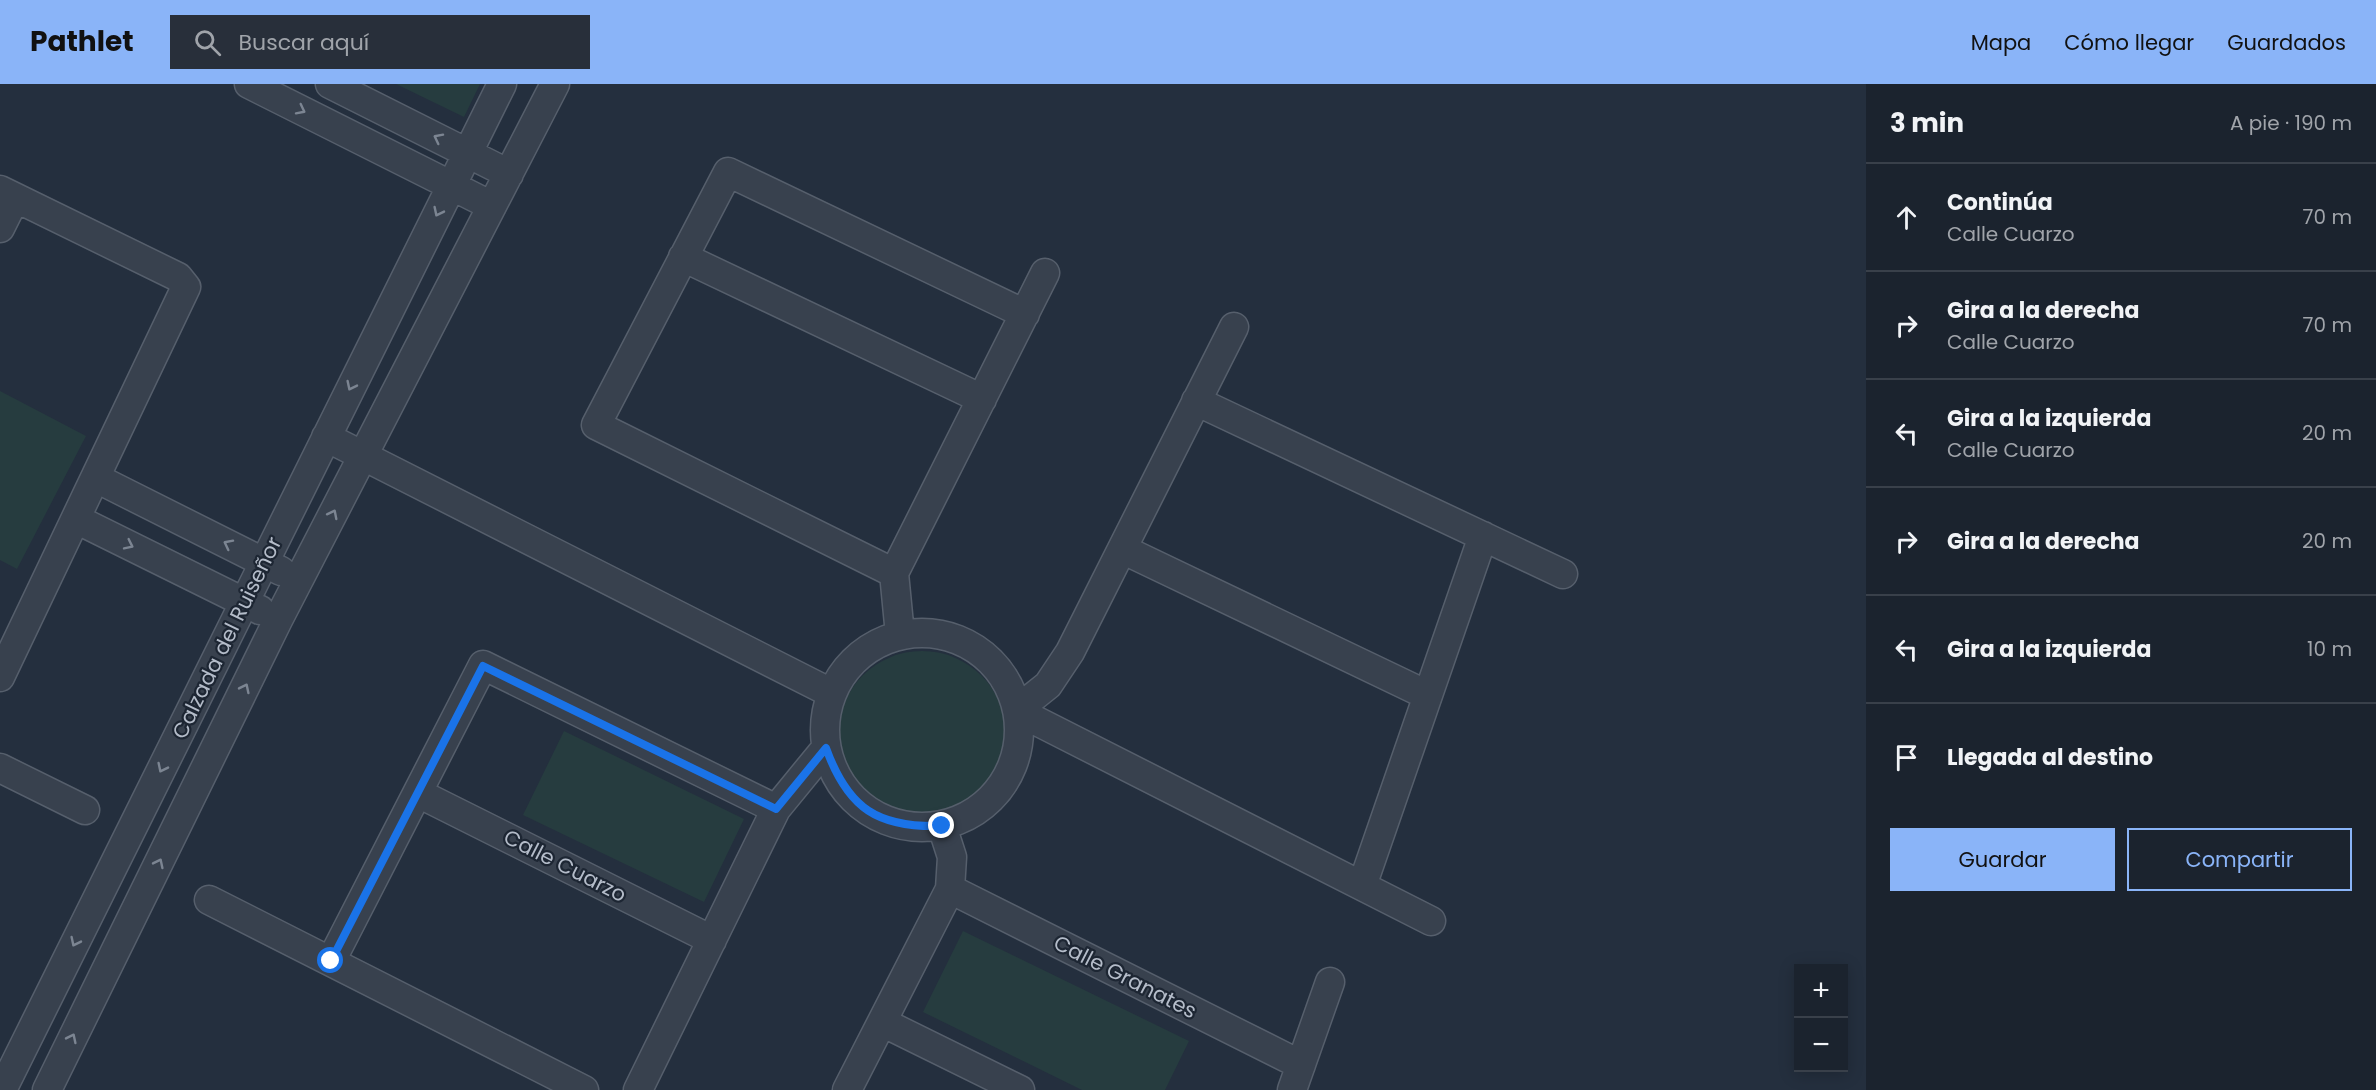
<!DOCTYPE html>
<html lang="es">
<meta charset="utf-8">
<style>
body{margin:0;font-family:Poppins,sans-serif;background:#282f3a;color:#f1f3f6}
.controls{position:absolute;right:18px;bottom:18px;display:grid;overflow:hidden;border-radius:0px;box-shadow:0 3px 15px #0003}
.controls button{width:54px;height:54px;display:grid;place-items:center;padding:0;border:0;border-bottom:2px solid #39404a;background:#1b232e;color:#f1f3f6;font:30px sans-serif}
.stop{position:absolute;width:18px;height:18px;margin:-14px;border:4px solid #1a73e8;border-radius:50%;background:#fff}
.stop.end{background:#1a73e8;border-color:#fff;box-shadow:0 2px 6px #0008}
.list{margin:0;padding:0;list-style:none}
h2{display:flex;justify-content:space-between;align-items:center;height:78px;margin:0;padding:0 24px;font-size:26px}
h2 small{font-size:20px;font-weight:400;color:#a0a4aa}
.list li{display:grid;grid-template-columns:39px 1fr auto;gap:18px;align-items:center;box-sizing:border-box;height:108px;padding:0 24px;border-top:2px solid #39404a}
.list b{display:block;font-size:22px;white-space:nowrap}
.list p{margin:0;font-size:20px;white-space:nowrap;color:#a0a4aa}
.list em{font-size:20px;font-style:normal;color:#a0a4aa}
.actions{display:flex;gap:12px;padding:18px 24px}
.actions a{flex:1;padding:14px 0;border:2px solid #8ab4f8;border-radius:0px;text-align:center;font-size:21px;color:#8ab4f8}
.actions .main{background:#8ab4f8;color:#111}
.icon{flex:none;width:33px;height:33px;fill:none;stroke:currentColor;stroke-width:2;stroke-linecap:round;stroke-linejoin:round}
.map{position:relative;flex:none;width:1866px;height:1006px;overflow:hidden}
header{display:flex;align-items:center;gap:36px;box-sizing:border-box;height:84px;padding:0 30px;background:#8ab4f8;color:#111}
header strong{font-size:28px}
nav{display:flex;gap:33px;margin-inline-start:auto;font-size:21px}
.search{width:420px;height:54px;background:#282f3a;display:flex;align-items:center;gap:15px;box-sizing:border-box;padding:0 21px;border-radius:0px;color:#a0a4aa;font-size:22px}
main{display:flex}
aside{flex:1;background:#1b232e}
.map>svg:first-child{display:block}
.green{fill:#263c3f}
.lines{fill:none;stroke-linecap:round;stroke-linejoin:round}
.minor-casing{stroke:#565f6c;stroke-width:31}
.minor{stroke:#38414e;stroke-width:28}
.oneway{stroke:#7c8592}
.route{stroke:#1a73e8;stroke-width:8}
.labels{text-anchor:middle;stroke-width:4.5;stroke-linejoin:round;paint-order:stroke}
.street-label{font-size:21px;fill:#b4bcc9;stroke:#1d2633}
</style>
<header>
<strong>Pathlet</strong>
<div class="search"><svg class="icon" aria-label="search" viewBox="0 0 24 24"><circle cx="10" cy="10" r="6"/><path d="M15 15l6 6"/></svg>Buscar aquí</div>
<nav><a>Mapa</a><a>Cómo llegar</a><a>Guardados</a></nav>
</header>
<main>
<div class="map">
<svg width="1866" height="1006" viewBox="0 0 1866 1006">
<rect width="100%" height="100%" fill="#242f3e"/>
<!-- green -->
<path class="green" d="M 396,0 L 480,0 L 464,33 Z
M 0,307 L 86,352 L 17,485 L 0,476 Z
M838 651a84 84 0 1 1 168 0a84 84 0 1 1-168 0Z
M 564,647 L 744,735 L 704,818 L 523,731 Z
M 963,847 L 1189,957 L 1165,1006 L 1082,1006 L 923,928 Z"/>
<g class="lines">
<!-- minor casing -->
<g class="minor-casing">
<path id="minor" d="M 249,0 L 492,122
M 330,0 L 509,90
M 0,106 L 178,193 L 186,203 L 0,593
M 0,144 L 15,114
M 683,173 L 982,315
M 1196,317 L 1563,490
M 326,353 L 831,609
M 96,394 L 281,487
M 76,435 L 260,526
M 1122,465 L 1427,611
M 894,489 L 596,341 L 728,88 L 1025,230
M825 646a97 97 0 1 1 194 0a97 97 0 1 1-194 0Z
M 900,551 L 894,489 L 1045,189
M 1018,625 L 1048,601 L 1070,568 L 1234,243
M 1019,628 L 1431,837
M 0,684 L 85,726
M 418,709 L 712,856
M 1362,802 L 1483,452
M 950,805 L 1301,981
M 209,816 L 584,1006
M 331,877 L 483,581 L 776,725
M 882,938 L 1020,1006
M 2,1006 L 502,0
M 47,1006 L 278,536 L 555,0
M 638,1006 L 776,725 L 826,664
M 847,1006 L 950,805 L 952,773 L 942,742
M 1292,1006 L 1330,898"/>
</g>
<!-- minor -->
<use href="#minor" class="minor"/>
</g>
<!-- one-way arrows -->
<defs><path id="oneway-chevron" d="M-2-3.5L2.5 0L-2 3.5" fill="none" stroke-width="1.6" stroke-linecap="round" stroke-linejoin="round" transform="scale(1.5)"/></defs>
<g class="oneway">
<use href="#oneway-chevron" transform="translate(301 26) rotate(27)"/>
<use href="#oneway-chevron" transform="translate(438 54) rotate(-153)"/>
<use href="#oneway-chevron" transform="translate(438 128) rotate(116)"/>
<use href="#oneway-chevron" transform="translate(351 302) rotate(116)"/>
<use href="#oneway-chevron" transform="translate(333 430) rotate(-63)"/>
<use href="#oneway-chevron" transform="translate(228 460) rotate(-153)"/>
<use href="#oneway-chevron" transform="translate(129 461) rotate(26)"/>
<use href="#oneway-chevron" transform="translate(245 604) rotate(-64)"/>
<use href="#oneway-chevron" transform="translate(162 684) rotate(116)"/>
<use href="#oneway-chevron" transform="translate(159 779) rotate(-64)"/>
<use href="#oneway-chevron" transform="translate(75 858) rotate(116)"/>
<use href="#oneway-chevron" transform="translate(72 954) rotate(-64)"/>
</g>
<g class="lines">
<!-- route -->
<path class="route" d="M 331,877 L 483,582 L 776,725 L 826,664 C 848,725 878,744 942,742"/>
</g>
<g class="labels">
<!-- street labels -->
<g class="street-label">
<text transform="translate(227 554) rotate(-64)" y="7">Calzada del Ruiseñor</text>
<text transform="translate(565 782) rotate(27)" y="7">Calle Cuarzo</text>
<text transform="translate(1125 893) rotate(27)" y="7">Calle Granates</text>
</g>
</g>
</svg>
<div class="controls">
<button>+</button>
<button>−</button>
</div>
<div class="stop" style="left:331px;top:877px"></div>
<div class="stop end" style="left:942px;top:742px"></div>
</div>
<aside>
<h2>3 min<small>A pie · 190 m</small></h2>
<ul class="list">
<li><svg class="icon" aria-label="ahead" viewBox="0 0 24 24"><path d="M12 20V5M6 11l6-6 6 6"/></svg><div><b>Continúa</b><p>Calle Cuarzo</p></div><em>70 m</em></li>
<li><svg class="icon" aria-label="right" viewBox="0 0 24 24"><path d="M7 20v-9h11M14 6l5 5-5 5"/></svg><div><b>Gira a la derecha</b><p>Calle Cuarzo</p></div><em>70 m</em></li>
<li><svg class="icon" aria-label="left" viewBox="0 0 24 24"><path d="M17 20v-9H6M10 6l-5 5 5 5"/></svg><div><b>Gira a la izquierda</b><p>Calle Cuarzo</p></div><em>20 m</em></li>
<li><svg class="icon" aria-label="right" viewBox="0 0 24 24"><path d="M7 20v-9h11M14 6l5 5-5 5"/></svg><div><b>Gira a la derecha</b></div><em>20 m</em></li>
<li><svg class="icon" aria-label="left" viewBox="0 0 24 24"><path d="M17 20v-9H6M10 6l-5 5 5 5"/></svg><div><b>Gira a la izquierda</b></div><em>10 m</em></li>
<li><svg class="icon" aria-label="arrive" viewBox="0 0 24 24"><path d="M6 21V4h12l-3 4 3 4H6"/></svg><div><b>Llegada al destino</b></div></li>
</ul>
<div class="actions"><a class="main">Guardar</a><a>Compartir</a></div>
</aside>
</main>
